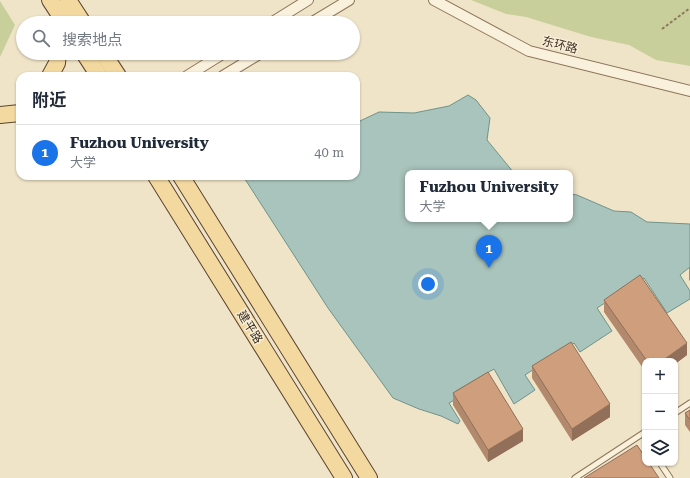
<!DOCTYPE html>
<html lang="zh">
<meta charset="utf-8">
<style>
body{margin:0;font-family:"Roboto Serif","Noto Sans SC",serif;background:#f6f6f7;color:#1f2937}
.controls{position:absolute;right:12px;bottom:12px;display:grid;overflow:hidden;border-radius:8px;box-shadow:0 1px 3px #0004}
.controls button{width:36px;height:36px;display:grid;place-items:center;padding:0;border:0;border-bottom:1px solid #e0e1e3;background:#fff;color:#1f2937;font:20px sans-serif}
.you{position:absolute;left:428px;top:284px;width:14px;height:14px;margin:-10px;border:3px solid #fff;border-radius:50%;background:#1a73e8;box-shadow:0 0 0 6px #1a73e833}
.badge{display:grid;place-items:center;width:26px;height:26px;border-radius:50%;background:#1a73e8;color:#fff;font-size:13px;font-weight:700}
.pin{position:absolute;translate:-50% -33px;filter:drop-shadow(0 1px 2px #0008)}
.pin::after{content:'';position:absolute;top:21px;width:14px;height:12px;background:inherit;clip-path:polygon(0 0,100% 0,50% 100%)}
.popup{position:absolute;left:405px;top:170px;width:168px;height:52px;box-sizing:border-box;display:grid;place-content:center;border-radius:8px;background:#fff;filter:drop-shadow(0 1px 3px #0005);font-size:13px;white-space:nowrap;color:#747a83}
.popup b{font-size:15px;color:#1f2937}
.popup::after{content:'';position:absolute;left:50%;top:100%;margin-left:-8px;border:8px solid transparent;border-top-color:#fff}
.list{margin:0;padding:0;list-style:none}
h2{display:flex;justify-content:space-between;align-items:center;height:52px;margin:0;padding:0 16px;font-size:17px}
h2 small{font-size:13px;font-weight:400;color:#747a83}
.list li{display:grid;grid-template-columns:26px 1fr auto;gap:12px;align-items:center;box-sizing:border-box;height:56px;padding:0 16px;border-top:1px solid #e0e1e3}
.list b{display:block;font-size:15px;white-space:nowrap}
.list p{margin:0;font-size:13px;white-space:nowrap;color:#747a83}
.list em{font-size:13px;font-style:normal;color:#747a83}
.icon{flex:none;width:22px;height:22px;fill:none;stroke:currentColor;stroke-width:2;stroke-linecap:round;stroke-linejoin:round}
.map{position:relative;flex:none;width:690px;height:478px;overflow:hidden}
.search{position:absolute;background:#fff;box-shadow:0 1px 3px #0004;left:16px;top:16px;width:344px;height:44px;display:flex;align-items:center;gap:10px;box-sizing:border-box;padding:0 14px;border-radius:22px;color:#747a83;font-size:15px}
.panel{position:absolute;background:#fff;box-shadow:0 1px 3px #0004;left:16px;top:72px;width:344px;height:108px;border-radius:12px}
.map>svg:first-child{display:block}
.green{fill:#c9cf9b}
.water{fill:#a9c4bc;stroke:#6f938a}
.lines{fill:none;stroke-linecap:round;stroke-linejoin:round}
.service-casing{stroke:#8d765c;stroke-width:7}
.minor-casing{stroke:#8d765c;stroke-width:12}
.primary-casing{stroke:#5b4430;stroke-width:18}
.path{stroke:#8d765c;stroke-width:2;stroke-dasharray:3 2;stroke-linecap:butt}
.service{stroke:#faf1dc;stroke-width:5}
.minor{stroke:#faf1dc;stroke-width:10}
.primary{stroke:#f3d9a0;stroke-width:16}
.wall{fill:#b2896c}
.shaded-wall{fill:#916f58}
.building{fill:#cf9f7d;stroke:#916f58}
.labels{text-anchor:middle;stroke-width:3;stroke-linejoin:round;paint-order:stroke}
.street-label{font-size:12px;fill:#3d2e20;stroke:#f7eed8}
</style>
<div class="map">
<svg width="690" height="478" viewBox="0 0 690 478">
<rect width="100%" height="100%" fill="#f0e4c8"/>
<!-- green -->
<path class="green" d="M 471,0 L 690,0 L 690,66 L 656,60 L 629,45 L 591,37 L 526,17 L 506,14 Z
M 0,1 L 15,25 L 0,57 Z"/>
<!-- water -->
<path class="water" d="M 468,95 L 476,100 L 490,118 L 487,140 L 514,173 L 408,173 L 408,219 L 570,219 L 570,194 L 577,195 L 614,211 L 631,212 L 647,222 L 690,224 L 690,267 L 680,275 L 690,291 L 690,299 L 667,313 L 644,278 L 597,308 L 612,331 L 580,352 L 574,343 L 525,375 L 535,390 L 514,404 L 494,369 L 456,391 L 460,397 L 449,403 L 460,421 L 458,424 L 441,416 L 419,409 L 393,398 L 328,308 L 243,176 L 306,176 L 313,178 L 317,176 L 356,176 L 356,129 L 360,121 L 379,112 L 414,113 L 449,106 Z"/>
<g class="lines">
<!-- service casing -->
<g class="service-casing">
<path id="service" d="M 675,413 L 690,403
M 660,463 L 670,478
M 575,478 L 645,432"/>
</g>
<!-- minor casing -->
<g class="minor-casing">
<path id="minor" d="M 434,0 L 529,51 L 690,91
M 271,23 L 308,0
M 311,23 L 349,0
M 187,76 L 224,53
M 223,76 L 261,53"/>
</g>
<!-- primary casing -->
<g class="primary-casing">
<path id="primary" d="M 50,0 L 65,23
M 68,0 L 83,23
M 84,53 L 99,76
M 103,53 L 118,76
M 50,76 L 57,63 L 58,53
M 0,115 L 20,113
M 156,176 L 344,478
M 181,176 L 369,478"/>
</g>
<!-- path -->
<path class="path" d="M 662,29 L 690,8"/>
<!-- service -->
<use href="#service" class="service"/>
<!-- minor -->
<use href="#minor" class="minor"/>
<!-- primary -->
<use href="#primary" class="primary"/>
</g>
<!-- wall -->
<path class="wall" d="M 690,267 L 690,281 L 689,280 L 689,268 Z
M 604,300 L 687,355 L 675,364 L 675,361 L 645,361 L 645,371 L 604,312 Z
M 532,366 L 610,417 L 572,441 L 532,378 Z
M 453,393 L 523,441 L 488,462 L 453,405 Z
M 690,410 L 690,432 L 685,425 L 685,413 Z"/>
<!-- shaded-wall -->
<path class="shaded-wall" d="M 687,343 L 687,355 L 675,364 L 675,361 L 662,361 Z
M 610,404 L 610,417 L 572,441 L 572,429 Z
M 523,429 L 523,441 L 488,462 L 488,450 Z"/>
<!-- building -->
<path class="building" d="M 640,275 L 687,343 L 662,361 L 647,361 L 604,300 Z
M 571,342 L 610,404 L 572,429 L 532,366 Z
M 488,372 L 523,429 L 488,450 L 453,393 Z
M 690,410 L 690,420 L 685,413 Z
M 637,445 L 645,457 L 645,463 L 649,463 L 659,478 L 584,478 Z"/>
<g class="labels">
<!-- street labels -->
<g class="street-label">
<text transform="translate(560 45) rotate(14)" y="4">东环路</text>
<text transform="translate(250 327) rotate(58)" y="4">建平路</text>
</g>
</g>
</svg>
<div class="controls">
<button>+</button>
<button>−</button>
<button><svg class="icon" aria-label="layers" viewBox="0 0 24 24"><path d="M12 4l9 5-9 5-9-5zM3 14l9 5 9-5"/></svg></button>
</div>
<div class="you"></div>
<div class="pin badge" style="left:489px;top:268px">1</div>
<div class="popup"><b>Fuzhou University</b>大学</div>
<div class="search"><svg class="icon" aria-label="search" viewBox="0 0 24 24"><circle cx="10" cy="10" r="6"/><path d="M15 15l6 6"/></svg>搜索地点</div>
<section class="panel">
<h2>附近<small></small></h2>
<ul class="list">
<li><span class="badge">1</span><div><b>Fuzhou University</b><p>大学</p></div><em>40 m</em></li>
</ul>
</section>
</div>
